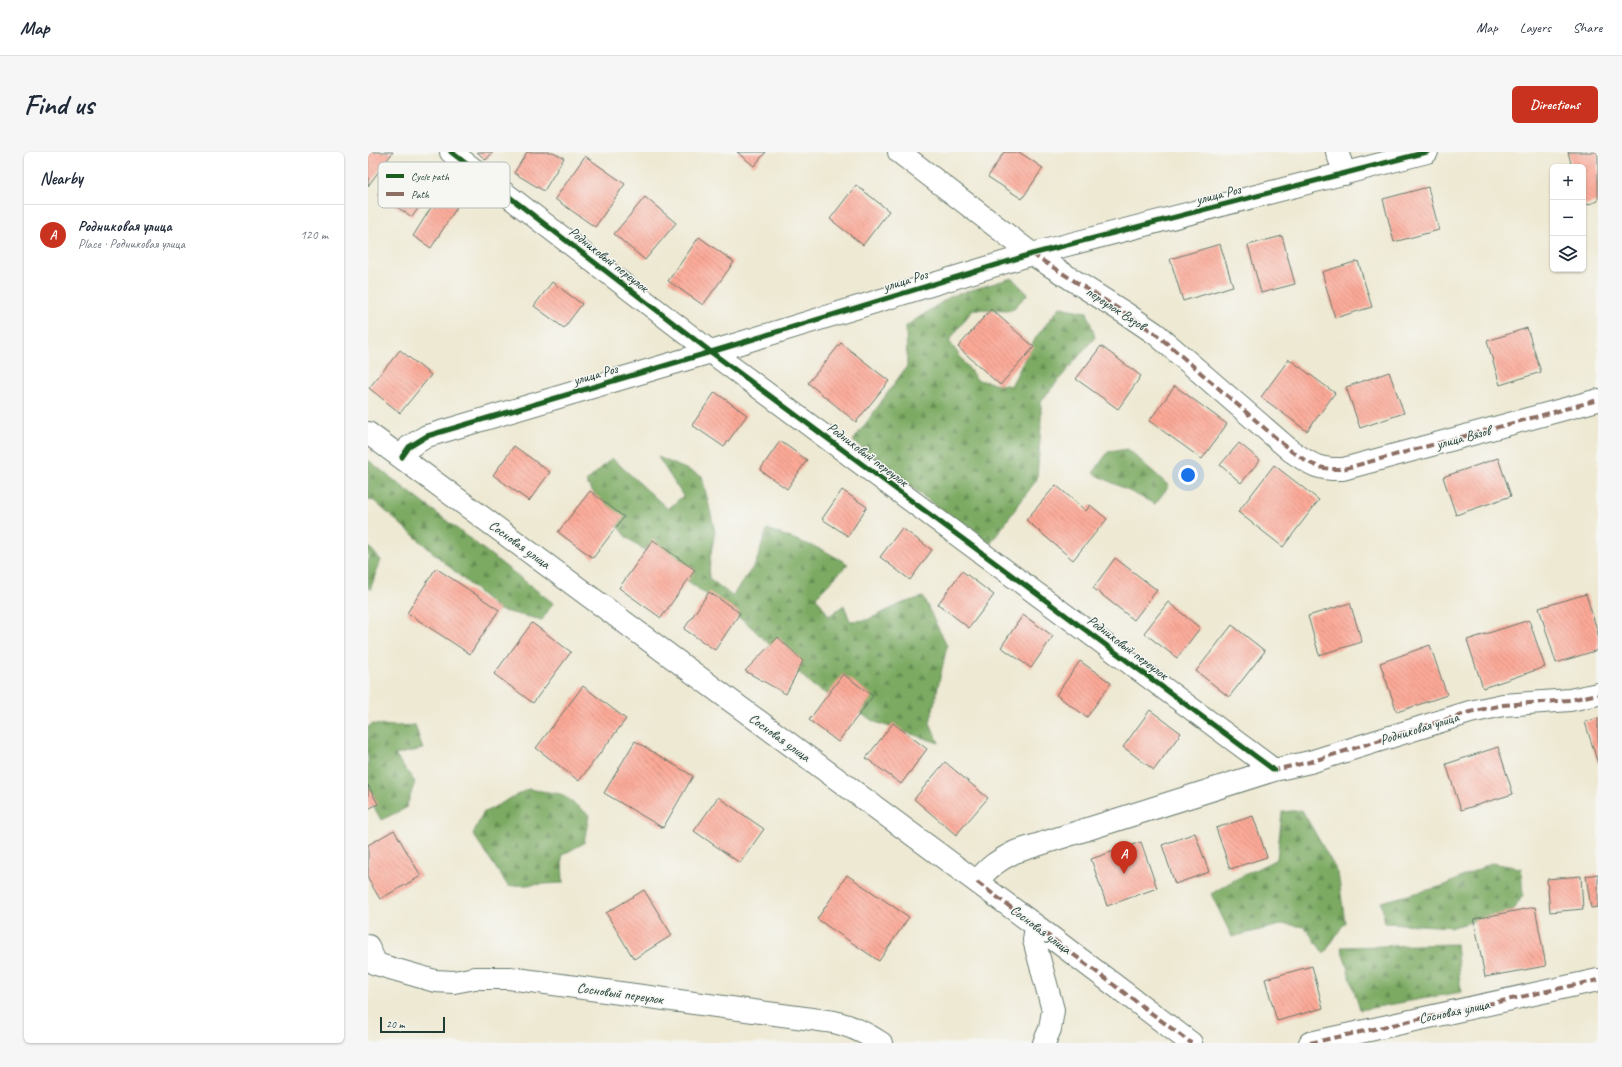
<!DOCTYPE html>
<meta charset="utf-8">
<style>
body{margin:0;font-family:Caveat,sans-serif;background:#f6f6f7;color:#1f2937}
.controls{position:absolute;right:12px;top:12px;display:grid;overflow:hidden;border-radius:6px;box-shadow:0 1px 3px #0004}
.controls button{width:36px;height:36px;display:grid;place-items:center;padding:0;border:0;border-bottom:1px solid #e0e1e3;background:#fff;color:#1f2937;font:20px sans-serif}
.scale{position:absolute;left:12px;bottom:10px;width:65px;box-sizing:border-box;padding-left:4px;border:2px solid #1f3d34;border-top:0;font-size:11px;line-height:14px;white-space:nowrap;color:#1f3d34;-webkit-text-stroke:3px #f6f6f2;paint-order:stroke}
.you{position:absolute;left:820px;top:323px;width:14px;height:14px;margin:-10px;border:3px solid #fff;border-radius:50%;background:#1a73e8;box-shadow:0 0 0 6px #1a73e833}
.badge{display:grid;place-items:center;width:26px;height:26px;border-radius:50%;background:#c8321e;color:#fff;font-size:13px;font-weight:700}
.pin{position:absolute;translate:-50% -33px;filter:drop-shadow(0 1px 2px #0008)}
.pin::after{content:'';position:absolute;top:21px;width:14px;height:12px;background:inherit;clip-path:polygon(0 0,100% 0,50% 100%)}
.list{margin:0;padding:0;list-style:none}
h2{display:flex;justify-content:space-between;align-items:center;height:52px;margin:0;padding:0 16px;font-size:17px}
h2 small{font-size:13px;font-weight:400;color:#747a83}
.list li{display:grid;grid-template-columns:26px 1fr auto;gap:12px;align-items:center;box-sizing:border-box;height:60px;padding:0 16px;border-top:1px solid #e0e1e3}
.list b{display:block;font-size:15px;white-space:nowrap}
.list p{margin:0;font-size:13px;white-space:nowrap;color:#747a83}
.list em{font-size:13px;font-style:normal;color:#747a83}
.icon{flex:none;width:22px;height:22px;fill:none;stroke:currentColor;stroke-width:2;stroke-linecap:round;stroke-linejoin:round}
.map{position:relative;flex:none;width:1230px;height:891px;overflow:hidden;border-radius:6px}
header{display:flex;align-items:center;gap:24px;box-sizing:border-box;height:56px;padding:0 20px;background:#fff;border-bottom:1px solid #e0e1e3}
header strong{font-size:19px}
nav{display:flex;gap:22px;margin-inline-start:auto;font-size:14px}
.intro{display:flex;align-items:center;justify-content:space-between;box-sizing:border-box;height:96px;padding:0 24px}
h1{margin:0;font-size:28px}
.button{padding:10px 18px;border-radius:6px;background:#c8321e;color:#fff;font-size:14px;font-weight:700}
main{display:flex;gap:24px;padding:0 24px}
aside{flex:1;background:#fff;border-radius:6px;box-shadow:0 1px 3px #0004}
.map>svg:first-child{display:block}
.forest{fill:url(#forest-firs);stroke:#4d744b}
.building{fill:url(#building-back-hatch)}
.lines{fill:none;stroke-linecap:round;stroke-linejoin:round}
.minor-casing{stroke:#67796c;stroke-width:24}
.minor{stroke:#fff;stroke-width:22}
.quiet{stroke:#8d6e63;stroke-width:4;stroke-dasharray:8 4;stroke-linecap:butt}
.cycleway-casing{stroke:#f6f6f2;stroke-width:8}
.cycleway{stroke:#1b5e20;stroke-width:5}
.labels{text-anchor:middle;stroke-width:3;stroke-linejoin:round;paint-order:stroke}
.street-label{font-size:14px;fill:#1f3d34;stroke:#f6f6f2}
.key{fill:#f6f6f2;stroke:#b6beb9;stroke-width:1}
.key-label{font-size:11px;fill:#1f3d34}
</style>
<header>
<strong>Map</strong>
<nav><a>Map</a><a>Layers</a><a>Share</a></nav>
</header>
<div class="intro"><h1>Find us</h1><a class="button">Directions</a></div>
<main>
<aside>
<h2>Nearby<small></small></h2>
<ul class="list">
<li><span class="badge">A</span><div><b>Родниковая улица</b><p>Place · Родниковая улица</p></div><em>120 m</em></li>
</ul>
</aside>
<div class="map">
<svg width="1230" height="891" viewBox="0 0 1230 891">
<defs>
<pattern id="forest-firs" width="22" height="20" patternUnits="userSpaceOnUse"><rect width="22" height="20" fill="#7baa62"/><path d="M5 1l3.5 6h-7zM16 11l3.5 6h-7z" fill="#648c52"/></pattern>
<pattern id="building-back-hatch" width="6" height="6" patternUnits="userSpaceOnUse"><rect width="6" height="6" fill="#fca997"/><path d="M-1 5l2 2M0 0l6 6M5-1l2 2" fill="none" stroke="#cb8b7c"/></pattern>
</defs>
<rect width="100%" height="100%" fill="#f6f6f2"/>
<filter id="ink" filterUnits="userSpaceOnUse"><feTurbulence type="fractalNoise" baseFrequency=".025" numOctaves="2"/><feDisplacementMap in="SourceGraphic" scale="8" xChannelSelector="R" yChannelSelector="G"/><feConvolveMatrix kernelMatrix="1 2 1 2 8 2 1 2 1" color-interpolation-filters="sRGB"/></filter>
<filter id="wash" filterUnits="userSpaceOnUse"><feTurbulence type="fractalNoise" baseFrequency=".012" numOctaves="4" result="noise"/><feDisplacementMap in="SourceGraphic" scale="16" xChannelSelector="R" yChannelSelector="G"/><feGaussianBlur stdDeviation="0.9" result="paint"/><feColorMatrix in="noise" values="0 0 0 0 0 0 0 0 0 0 0 0 0 0 0 0 0 1.4 0 .05"/><feComposite in="paint" operator="in"/></filter>
<g filter="url(#wash)">
<rect width="100%" height="100%" fill="#eee9d3"/>
<!-- forest -->
<path class="forest" d="M 644,126 L 660,142 L 644,158 L 605,157 L 581,189 L 609,228 L 643,234 L 668,185 L 692,155 L 719,160 L 727,185 L 673,249 L 673,274 L 669,327 L 620,395 L 485,289 L 539,214 L 538,174 L 583,144 Z
M 760,297 L 801,334 L 787,352 L 725,321 L 740,300 Z
M 290,305 L 334,324 L 347,379 L 342,407 L 341,426 L 364,444 L 388,411 L 399,377 L 455,398 L 480,412 L 448,445 L 461,464 L 476,453 L 482,469 L 499,468 L 535,451 L 555,445 L 579,494 L 562,571 L 571,591 L 507,570 L 445,534 L 381,473 L 257,384 L 218,330 L 244,306 L 300,357 L 315,344 Z
M 0,308 L 185,451 L 174,468 L 131,458 L 6,349 L 0,348 Z
M 0,394 L 13,408 L 2,438 L 0,436 Z
M 4,572 L 26,574 L 47,573 L 55,597 L 27,603 L 47,630 L 38,656 L 13,668 L 0,644 L 0,575 Z
M 160,637 L 193,642 L 221,663 L 216,691 L 194,703 L 195,731 L 140,734 L 105,682 L 115,661 Z
M 934,658 L 970,721 L 977,770 L 956,802 L 937,775 L 916,772 L 864,785 L 843,742 L 866,728 L 909,707 L 914,660 Z
M 1123,711 L 1153,716 L 1155,743 L 1145,759 L 1085,775 L 1017,771 L 1013,750 L 1075,734 Z
M 1088,792 L 1093,840 L 992,858 L 973,795 Z"/>
<g id="blocks">
<!-- building -->
<path class="building" d="M 0,0 L 25,0 L 0,34 Z
M 109,0 L 125,0 L 118,8 Z
M 159,0 L 185,0 L 196,6 L 176,39 L 146,21 Z
M 369,0 L 398,0 L 386,14 Z
M 636,0 L 651,0 L 675,16 L 654,47 L 620,25 Z
M 1200,0 L 1230,0 L 1230,49 L 1215,54 L 1215,15 L 1204,15 Z
M 217,4 L 257,32 L 227,75 L 187,47 Z
M 24,22 L 58,45 L 44,65 L 10,42 Z
M 488,33 L 521,59 L 495,93 L 462,67 Z
M 1060,35 L 1071,78 L 1026,90 L 1015,47 Z
M 71,43 L 89,55 L 63,96 L 45,84 Z
M 277,45 L 308,71 L 277,108 L 246,82 Z
M 914,84 L 927,132 L 893,141 L 880,93 Z
M 331,85 L 366,110 L 335,153 L 300,129 Z
M 852,92 L 865,134 L 815,149 L 802,107 Z
M 990,109 L 1004,155 L 967,166 L 954,120 Z
M 184,130 L 214,152 L 196,176 L 166,154 Z
M 623,157 L 666,195 L 632,233 L 590,195 Z
M 1159,176 L 1173,220 L 1132,233 L 1119,189 Z
M 473,191 L 521,229 L 488,270 L 440,231 Z
M 733,194 L 773,224 L 750,257 L 708,227 Z
M 32,198 L 63,223 L 32,261 L 1,236 Z
M 921,207 L 967,241 L 939,279 L 893,245 Z
M 1021,220 L 1036,261 L 992,276 L 978,235 Z
M 807,234 L 859,272 L 834,307 L 781,269 Z
M 347,240 L 379,263 L 356,295 L 324,273 Z
M 412,289 L 439,308 L 419,337 L 392,318 Z
M 871,291 L 892,308 L 873,331 L 852,313 Z
M 146,294 L 182,320 L 161,349 L 125,323 Z
M 1130,306 L 1143,344 L 1088,363 L 1075,325 Z
M 906,313 L 951,348 L 915,395 L 870,360 Z
M 688,333 L 718,359 L 722,353 L 739,367 L 705,408 L 658,368 Z
M 474,338 L 499,355 L 480,384 L 454,367 Z
M 222,339 L 256,365 L 225,406 L 190,380 Z
M 534,376 L 564,398 L 542,428 L 512,405 Z
M 285,388 L 327,418 L 293,466 L 251,436 Z
M 747,406 L 789,438 L 766,468 L 725,436 Z
M 68,416 L 131,458 L 102,502 L 39,461 Z
M 594,419 L 626,443 L 601,476 L 570,452 Z
M 341,440 L 372,461 L 347,498 L 316,477 Z
M 1218,442 L 1230,481 L 1230,498 L 1188,511 L 1171,456 Z
M 800,450 L 832,476 L 809,506 L 776,481 Z
M 982,451 L 994,490 L 951,503 L 940,464 Z
M 655,463 L 685,484 L 663,516 L 633,495 Z
M 1161,468 L 1177,515 L 1115,536 L 1099,488 Z
M 164,471 L 203,500 L 165,551 L 126,522 Z
M 864,473 L 897,499 L 861,545 L 828,519 Z
M 410,485 L 435,509 L 418,542 L 377,519 Z
M 1062,493 L 1079,543 L 1029,560 L 1012,511 Z
M 712,509 L 743,531 L 719,565 L 688,543 Z
M 475,522 L 505,544 L 470,590 L 441,568 Z
M 215,534 L 258,567 L 211,629 L 168,596 Z
M 782,558 L 813,581 L 786,618 L 755,595 Z
M 1230,566 L 1230,612 L 1217,570 Z
M 525,571 L 559,597 L 533,632 L 498,606 Z
M 267,589 L 325,624 L 295,676 L 236,641 Z
M 1130,595 L 1145,642 L 1093,658 L 1078,612 Z
M 577,610 L 620,646 L 588,683 L 546,647 Z
M 0,633 L 10,652 L 0,657 Z
M 350,645 L 396,677 L 372,711 L 326,679 Z
M 885,664 L 899,705 L 862,717 L 848,676 Z
M 26,678 L 53,724 L 12,747 L 0,727 L 0,693 Z
M 827,681 L 841,720 L 807,732 L 794,693 Z
M 773,690 L 789,736 L 739,754 L 723,707 Z
M 1230,722 L 1230,755 L 1223,756 L 1218,724 Z
M 479,723 L 541,765 L 511,809 L 449,767 Z
M 1213,724 L 1215,757 L 1182,760 L 1179,727 Z
M 276,738 L 304,783 L 266,807 L 238,761 Z
M 1167,755 L 1178,814 L 1117,825 L 1106,767 Z
M 944,814 L 955,856 L 909,869 L 897,827 Z"/>
</g>
</g>
<g filter="url(#ink)">
<use href="#blocks" fill-opacity="0" stroke="#67796c" stroke-width="1"/>
<g class="lines">
<!-- minor casing -->
<g class="minor-casing">
<path id="minor" d="M 83,0 L 343,200 L 906,618
M 531,0 L 664,102 L 760,163 L 788,182 L 923,299 C 943,312 949,318 975,317 L 1230,248
M 969,0 L 977,22
M 0,281 L 671,776 L 823,891
M 34,305 L 41,295 L 59,284 L 343,200 L 664,102 L 1059,0
M 609,730 C 620,715 631,708 647,700 L 906,618 L 942,610 L 1102,560 L 1135,553 L 1202,548 L 1230,542
M 671,776 L 667,781 L 666,788 L 685,858 L 682,877 L 676,891
M 0,794 L 8,812 L 67,829 L 86,830 L 107,826 L 141,826 L 466,870 C 484,874 498,881 513,891
M 942,891 L 1230,828"/>
</g>
<!-- minor -->
<use href="#minor" class="minor"/>
<!-- quiet -->
<path class="quiet" d="M 664,102 L 760,163 L 788,182 L 923,299 C 943,312 949,318 975,317 L 1230,248
M 904,616 L 906,618 L 942,610 L 1102,560 L 1135,553 L 1202,548 L 1230,542
M 609,730 L 823,891
M 942,891 L 1230,828"/>
<!-- cycleway casing -->
<g class="cycleway-casing">
<path id="cycleway" d="M 83,0 L 343,200 L 906,618
M 34,305 L 41,295 L 59,284 L 343,200 L 664,102 L 1059,0"/>
</g>
<!-- cycleway -->
<use href="#cycleway" class="cycleway"/>
</g>
</g>
<g class="labels">
<!-- street labels -->
<g class="street-label">
<text transform="translate(850 42) rotate(-14)" y="5">улица Роз</text>
<text transform="translate(241 107) rotate(38)" y="5">Родниковый переулок</text>
<text transform="translate(537 128) rotate(-17)" y="5">улица Роз</text>
<text transform="translate(748 156) rotate(33)" y="5">переулок Вязов</text>
<text transform="translate(227 222) rotate(-16)" y="5">улица Роз</text>
<text transform="translate(1095 285) rotate(-15)" y="5">улица Вязов</text>
<text transform="translate(500 302) rotate(37)" y="5">Родниковый переулок</text>
<text transform="translate(152 392) rotate(36)" y="5">Сосновая улица</text>
<text transform="translate(760 495) rotate(37)" y="5">Родниковый переулок</text>
<text transform="translate(1051 576) rotate(-17)" y="5">Родниковая улица</text>
<text transform="translate(412 585) rotate(36)" y="5">Сосновая улица</text>
<text transform="translate(673 777) rotate(37)" y="5">Сосновая улица</text>
<text transform="translate(252 841) rotate(8)" y="5">Сосновый переулок</text>
<text transform="translate(1086 859) rotate(-12)" y="5">Сосновая улица</text>
</g>
</g>
<!-- legend -->
<rect x="10" y="10" width="132" height="46" rx="6" class="key"/>
<rect x="18" y="22" width="18" height="4" fill="#1b5e20"/>
<rect x="18" y="40" width="18" height="4" fill="#8d6e63"/>
<g class="key-label">
<text x="43" y="28">Cycle path</text>
<text x="43" y="46">Path</text>
</g>
</svg>
<div class="controls">
<button>+</button>
<button>−</button>
<button><svg class="icon" aria-label="layers" viewBox="0 0 24 24"><path d="M12 4l9 5-9 5-9-5zM3 14l9 5 9-5"/></svg></button>
</div>
<div class="scale">20 m</div>
<div class="you"></div>
<div class="pin badge" style="left:756px;top:722px">A</div>
</div>
</main>
